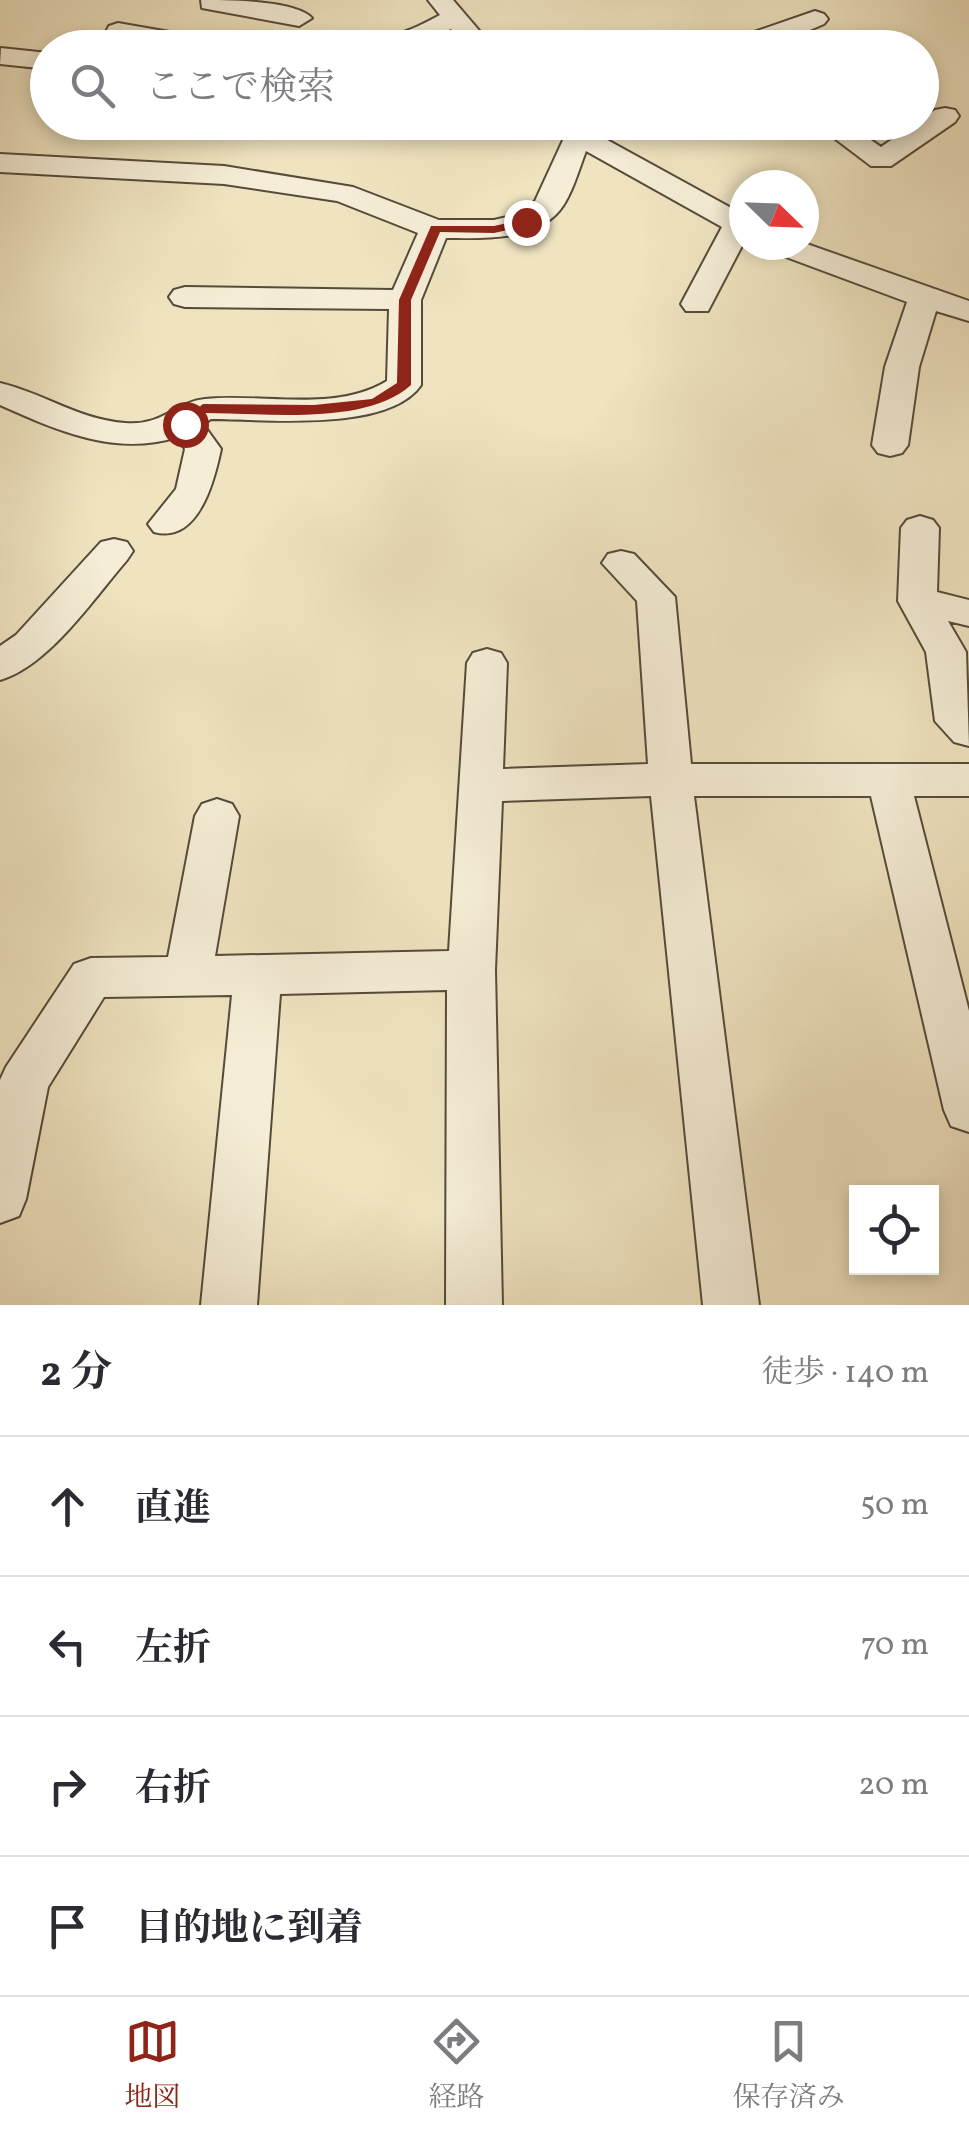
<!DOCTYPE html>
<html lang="ja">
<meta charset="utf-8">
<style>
body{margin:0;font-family:Vollkorn,"Noto Serif JP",serif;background:#f7f7f7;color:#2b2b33}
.controls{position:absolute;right:30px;bottom:30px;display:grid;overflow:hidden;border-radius:0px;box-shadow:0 5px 15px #0003}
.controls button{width:90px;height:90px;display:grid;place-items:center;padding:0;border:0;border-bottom:2px solid #e1e1e2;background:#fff;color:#2b2b33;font:50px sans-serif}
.compass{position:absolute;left:729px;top:170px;width:90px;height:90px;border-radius:50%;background:#fff;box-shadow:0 5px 15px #0003;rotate:113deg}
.stop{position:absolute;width:30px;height:30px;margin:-22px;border:8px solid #8f2418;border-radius:50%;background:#fff}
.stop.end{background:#8f2418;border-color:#fff;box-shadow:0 2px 10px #0008}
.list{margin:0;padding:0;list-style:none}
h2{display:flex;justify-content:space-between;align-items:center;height:130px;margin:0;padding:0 40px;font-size:42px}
h2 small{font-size:32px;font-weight:400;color:#7c7c81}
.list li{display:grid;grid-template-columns:65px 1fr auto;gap:30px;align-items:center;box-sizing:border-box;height:140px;padding:0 40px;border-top:2px solid #e1e1e2}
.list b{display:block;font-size:38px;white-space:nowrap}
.list em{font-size:32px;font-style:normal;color:#7c7c81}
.icon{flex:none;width:55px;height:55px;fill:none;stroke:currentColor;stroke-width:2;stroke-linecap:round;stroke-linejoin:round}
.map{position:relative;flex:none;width:969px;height:1305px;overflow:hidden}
.search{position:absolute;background:#fff;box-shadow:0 5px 15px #0003;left:30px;right:30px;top:30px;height:110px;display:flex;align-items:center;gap:25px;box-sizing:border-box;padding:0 35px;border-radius:55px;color:#7c7c81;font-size:38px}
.sheet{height:690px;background:#fff}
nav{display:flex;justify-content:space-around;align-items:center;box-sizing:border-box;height:140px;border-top:2px solid #e1e1e2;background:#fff;font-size:28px;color:#7c7c81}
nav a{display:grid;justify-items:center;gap:5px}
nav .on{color:#8f2418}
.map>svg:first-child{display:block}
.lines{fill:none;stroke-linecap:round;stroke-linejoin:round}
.street-casing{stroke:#564b3a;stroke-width:4}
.street{fill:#f5edd6;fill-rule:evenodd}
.route{fill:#8f2418}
</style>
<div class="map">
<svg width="969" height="1305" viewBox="0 0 969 1305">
<rect width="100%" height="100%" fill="#efe3c0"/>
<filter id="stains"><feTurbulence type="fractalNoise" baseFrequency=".002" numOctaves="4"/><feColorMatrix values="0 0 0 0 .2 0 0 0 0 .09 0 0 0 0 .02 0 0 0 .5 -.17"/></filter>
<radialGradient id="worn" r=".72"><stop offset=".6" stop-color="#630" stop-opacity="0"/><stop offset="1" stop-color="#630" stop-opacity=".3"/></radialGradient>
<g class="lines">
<!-- street casing -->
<g class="street-casing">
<path id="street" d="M 201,0 C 226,0 295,0 312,18 L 299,26 L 202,8 Z
M 428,0 L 453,0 L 494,48 L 467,48 L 451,29 L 405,48 L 320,48 C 336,33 372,39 393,35 C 410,31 425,23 440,15 Z
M 815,11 L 824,14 L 828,19 L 824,24 C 785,41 764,48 721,48 L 725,42 Z
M 118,23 L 181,34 L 199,48 L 168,48 L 127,40 L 123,48 L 97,48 L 109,26 Z
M 1,48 L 48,53 L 48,69 L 0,64 Z
M 945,108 L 955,110 L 959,116 L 955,122 L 891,166 L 871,166 L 813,122 L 845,122 L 881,147 L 935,110 Z
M 548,122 L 614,122 L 600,136 L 744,215 L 744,242 L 708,311 L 686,311 L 681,304 L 722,227 L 586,151 C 579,169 572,195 560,210 C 534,242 483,238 446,238 L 421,300 L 421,385 C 388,433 263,419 211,419 L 203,424 L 221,449 C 214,482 198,544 154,532 L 148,524 L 176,489 L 185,449 L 177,437 C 116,457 56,430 0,405 L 0,383 C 43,393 80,420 125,423 C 164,426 175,402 205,399 C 264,393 334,413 387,381 L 389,309 L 185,307 L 174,304 L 169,297 L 174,290 L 185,287 L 393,290 L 418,233 L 337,201 L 224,184 L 0,172 L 0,154 L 224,166 L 353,187 L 439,220 L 494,220 L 516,215 L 535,201 L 564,138 L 550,131 Z
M 804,243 L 969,301 L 969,321 L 936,311 L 919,367 L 908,445 L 902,453 L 890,456 L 878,453 L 872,445 L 885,367 L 907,302 L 770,251 L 766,245 Z
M 920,516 L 933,520 L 939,528 L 937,592 L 969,600 L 969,626 L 948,621 L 966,652 L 969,746 L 954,742 L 935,721 L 926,652 L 898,601 L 901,528 L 907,520 Z
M 114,539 L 127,542 L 133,551 L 127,560 C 94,598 49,666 0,680 L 0,646 L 16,635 L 101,542 Z
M 621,551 L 634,554 L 675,597 L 691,764 L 969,764 L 969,796 L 914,796 L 969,1011 L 969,1132 L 951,1126 L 944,1110 L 871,796 L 694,796 L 759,1305 L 703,1305 L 651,796 L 502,801 L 495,970 L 502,1305 L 446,1305 L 447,990 L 280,994 L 257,1305 L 201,1305 L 232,995 L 104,997 L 48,1087 L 26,1199 L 19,1216 L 0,1223 L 0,1080 L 6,1067 L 74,964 L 91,958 L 168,957 L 195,816 L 202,804 L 217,799 L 232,804 L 239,816 L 215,956 L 449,951 L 467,663 L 473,653 L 487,649 L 501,653 L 507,663 L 503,769 L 648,764 L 637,601 L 602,563 L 608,554 Z"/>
</g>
<!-- street -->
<use href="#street" class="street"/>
</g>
<!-- route -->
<path class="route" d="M 526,219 L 530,225 L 494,233 L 440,232 L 411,300 L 411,385 C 366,426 265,413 206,413 L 190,427 L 178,424 L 203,404 L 314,405 L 372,399 L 397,383 L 399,300 L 431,226 L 494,226 Z"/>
<rect width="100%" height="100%" filter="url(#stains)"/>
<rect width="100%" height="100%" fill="url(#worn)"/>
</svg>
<div class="controls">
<button><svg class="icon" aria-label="locate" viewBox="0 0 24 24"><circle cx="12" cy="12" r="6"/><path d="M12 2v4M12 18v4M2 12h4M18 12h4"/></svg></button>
</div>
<svg class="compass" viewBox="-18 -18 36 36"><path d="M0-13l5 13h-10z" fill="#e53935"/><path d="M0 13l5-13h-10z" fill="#7c7c81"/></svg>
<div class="stop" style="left:185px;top:424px"></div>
<div class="stop end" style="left:526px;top:222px"></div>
<div class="search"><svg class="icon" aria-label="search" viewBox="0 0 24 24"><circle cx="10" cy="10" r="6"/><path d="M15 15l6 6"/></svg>ここで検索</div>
</div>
<section class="sheet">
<h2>2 分<small>徒歩 · 140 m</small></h2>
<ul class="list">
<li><svg class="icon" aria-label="ahead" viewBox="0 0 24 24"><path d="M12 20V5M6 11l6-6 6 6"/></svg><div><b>直進</b></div><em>50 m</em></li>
<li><svg class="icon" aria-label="left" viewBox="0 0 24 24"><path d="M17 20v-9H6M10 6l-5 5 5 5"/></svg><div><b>左折</b></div><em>70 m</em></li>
<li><svg class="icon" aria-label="right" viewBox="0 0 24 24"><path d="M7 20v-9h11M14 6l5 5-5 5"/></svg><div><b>右折</b></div><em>20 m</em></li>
<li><svg class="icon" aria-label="arrive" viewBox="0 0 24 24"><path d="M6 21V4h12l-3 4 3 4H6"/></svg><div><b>目的地に到着</b></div></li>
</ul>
</section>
<nav>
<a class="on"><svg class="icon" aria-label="map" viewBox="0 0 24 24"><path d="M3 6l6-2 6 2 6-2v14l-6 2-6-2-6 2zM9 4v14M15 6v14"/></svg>地図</a>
<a><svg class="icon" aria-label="directions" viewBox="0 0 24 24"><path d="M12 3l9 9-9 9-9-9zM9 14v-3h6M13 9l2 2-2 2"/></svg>経路</a>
<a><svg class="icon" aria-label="saved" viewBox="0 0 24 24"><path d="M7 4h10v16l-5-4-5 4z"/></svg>保存済み</a>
</nav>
